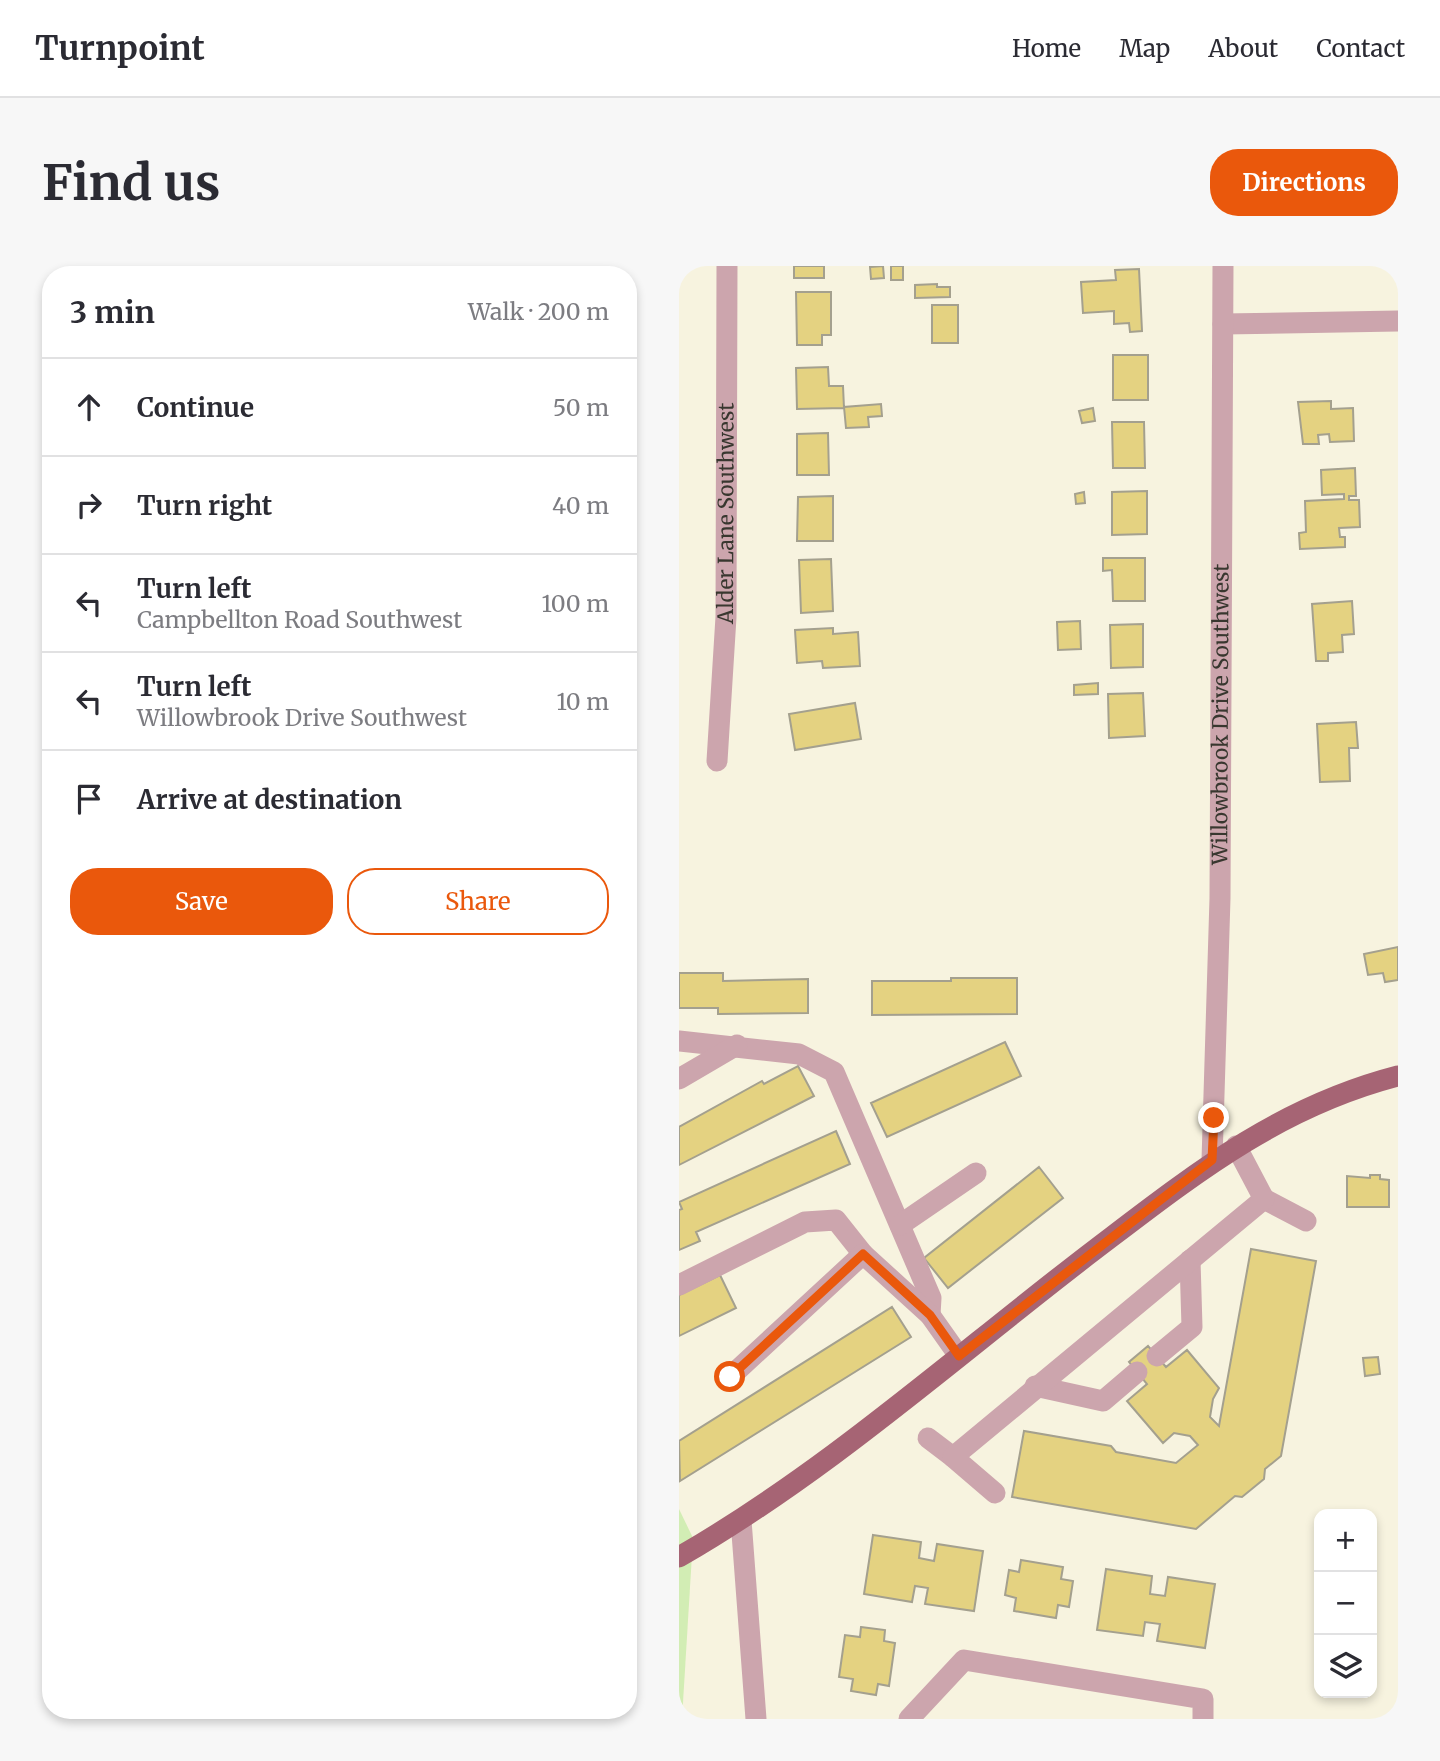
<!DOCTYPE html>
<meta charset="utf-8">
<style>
body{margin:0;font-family:Merriweather,serif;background:#f7f7f7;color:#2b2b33}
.controls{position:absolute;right:21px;bottom:21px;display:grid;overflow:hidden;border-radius:14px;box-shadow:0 4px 10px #0003}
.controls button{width:63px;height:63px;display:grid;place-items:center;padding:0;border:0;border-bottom:2px solid #e1e1e2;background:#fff;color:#2b2b33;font:35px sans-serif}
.stop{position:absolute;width:21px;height:21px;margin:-16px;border:5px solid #ea580c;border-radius:50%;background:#fff}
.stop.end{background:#ea580c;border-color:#fff;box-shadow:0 2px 7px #0008}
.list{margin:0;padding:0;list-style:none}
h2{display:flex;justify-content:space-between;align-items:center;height:91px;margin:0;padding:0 28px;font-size:30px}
h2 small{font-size:23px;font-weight:400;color:#7c7c81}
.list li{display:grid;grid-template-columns:46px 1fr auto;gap:21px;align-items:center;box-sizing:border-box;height:98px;padding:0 28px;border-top:2px solid #e1e1e2}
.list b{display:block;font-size:26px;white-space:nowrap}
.list p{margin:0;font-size:23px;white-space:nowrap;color:#7c7c81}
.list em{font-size:23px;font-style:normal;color:#7c7c81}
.actions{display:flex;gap:14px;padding:21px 28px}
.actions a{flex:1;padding:16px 0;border:2px solid #ea580c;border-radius:28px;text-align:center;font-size:24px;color:#ea580c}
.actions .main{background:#ea580c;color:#fff}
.icon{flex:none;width:38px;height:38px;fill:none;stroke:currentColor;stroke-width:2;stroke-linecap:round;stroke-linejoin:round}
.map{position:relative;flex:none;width:719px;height:1453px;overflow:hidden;border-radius:28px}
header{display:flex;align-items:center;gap:42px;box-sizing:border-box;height:98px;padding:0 35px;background:#fff;border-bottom:2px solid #e1e1e2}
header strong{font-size:33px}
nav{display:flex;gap:38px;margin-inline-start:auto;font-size:24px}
.intro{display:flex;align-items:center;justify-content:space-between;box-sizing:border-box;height:168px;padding:0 42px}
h1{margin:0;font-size:49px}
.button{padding:18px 32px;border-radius:28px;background:#ea580c;color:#fff;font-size:24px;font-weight:700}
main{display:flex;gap:42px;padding:0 42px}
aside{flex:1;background:#fff;border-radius:28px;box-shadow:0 4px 10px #0003}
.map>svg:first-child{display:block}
.green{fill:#d2edb4}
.building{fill:#e4d281;stroke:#a4a08e;stroke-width:2}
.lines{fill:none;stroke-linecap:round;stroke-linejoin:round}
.minor{stroke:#cca5ad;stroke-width:21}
.major{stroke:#a66474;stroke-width:21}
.route{stroke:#ea580c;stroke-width:9}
.labels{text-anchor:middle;stroke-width:5;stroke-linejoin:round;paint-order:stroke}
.street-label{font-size:21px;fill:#38372f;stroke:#fff}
</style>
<header>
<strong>Turnpoint</strong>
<nav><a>Home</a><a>Map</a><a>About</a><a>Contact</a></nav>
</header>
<div class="intro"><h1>Find us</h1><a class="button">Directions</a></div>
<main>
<aside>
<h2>3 min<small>Walk · 200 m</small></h2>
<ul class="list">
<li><svg class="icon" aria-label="ahead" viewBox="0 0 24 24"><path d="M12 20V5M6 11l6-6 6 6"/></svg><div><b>Continue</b></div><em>50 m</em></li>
<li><svg class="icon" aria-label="right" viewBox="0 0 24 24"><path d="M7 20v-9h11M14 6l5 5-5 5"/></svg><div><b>Turn right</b></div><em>40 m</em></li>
<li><svg class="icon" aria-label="left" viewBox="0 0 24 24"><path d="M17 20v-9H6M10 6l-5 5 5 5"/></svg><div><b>Turn left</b><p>Campbellton Road Southwest</p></div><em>100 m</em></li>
<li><svg class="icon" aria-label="left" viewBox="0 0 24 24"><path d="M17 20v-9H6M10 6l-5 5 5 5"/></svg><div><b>Turn left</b><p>Willowbrook Drive Southwest</p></div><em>10 m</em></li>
<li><svg class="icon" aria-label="arrive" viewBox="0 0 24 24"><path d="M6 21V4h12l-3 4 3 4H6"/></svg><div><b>Arrive at destination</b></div></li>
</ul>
<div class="actions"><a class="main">Save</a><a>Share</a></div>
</aside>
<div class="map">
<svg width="719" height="1453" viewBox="0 0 719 1453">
<rect width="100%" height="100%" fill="#f7f3df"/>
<!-- green -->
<path class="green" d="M 0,1243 L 14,1272 L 3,1453 L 0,1453 Z"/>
<!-- building -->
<path class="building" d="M 115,0 L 145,0 L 145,12 L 115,12 Z
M 204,0 L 205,12 L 192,13 L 191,1 Z
M 212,0 L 224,0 L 224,14 L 212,14 Z
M 460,3 L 463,65 L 451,66 L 450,57 L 435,58 L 435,45 L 404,47 L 402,16 L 437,14 L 436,4 Z
M 258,18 L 258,21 L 271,21 L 271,31 L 236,32 L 236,19 Z
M 117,26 L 152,26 L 152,69 L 143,69 L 143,79 L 118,79 Z
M 253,39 L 279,39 L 279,77 L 253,77 Z
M 434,89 L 469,89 L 469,134 L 434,134 Z
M 149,101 L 150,120 L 164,120 L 165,142 L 118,143 L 117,102 Z
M 652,135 L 652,143 L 674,142 L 675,175 L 651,176 L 650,168 L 639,169 L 640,178 L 624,178 L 619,136 Z
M 202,138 L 203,150 L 189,151 L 190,161 L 167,162 L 165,141 Z
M 414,142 L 416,155 L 403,157 L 400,145 Z
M 433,156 L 465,156 L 466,202 L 434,202 Z
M 149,167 L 150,209 L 118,209 L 118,168 Z
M 676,202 L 677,230 L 670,230 L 670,234 L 680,234 L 681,261 L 660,262 L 661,271 L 666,271 L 666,281 L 621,283 L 620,267 L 627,266 L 626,235 L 665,233 L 665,228 L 643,229 L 642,204 Z
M 468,225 L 468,268 L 433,269 L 433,226 Z
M 405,226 L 406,237 L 397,238 L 396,228 Z
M 154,230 L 154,275 L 118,275 L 119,231 Z
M 424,292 L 466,292 L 466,335 L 434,335 L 433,304 L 424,305 Z
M 152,293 L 154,345 L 122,347 L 120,294 Z
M 673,335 L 675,368 L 663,369 L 664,386 L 649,387 L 649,395 L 637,395 L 633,338 Z
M 401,355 L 402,383 L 379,384 L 378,356 Z
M 464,358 L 464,401 L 432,402 L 431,359 Z
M 154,362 L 154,368 L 179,366 L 181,400 L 144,402 L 143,395 L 118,397 L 116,364 Z
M 419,417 L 419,428 L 395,429 L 395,419 Z
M 464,427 L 466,470 L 430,472 L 429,428 Z
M 176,437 L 182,473 L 116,484 L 110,448 Z
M 677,456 L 679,482 L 670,482 L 671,515 L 641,516 L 638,458 Z
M 719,681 L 719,714 L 706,716 L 704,707 L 689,709 L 685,688 Z
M 0,707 L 44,707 L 44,715 L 129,713 L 129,747 L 39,748 L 39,742 L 0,742 Z
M 272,712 L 338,712 L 338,748 L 193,749 L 193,715 L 272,715 Z
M 326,776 L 342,810 L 208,871 L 192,837 Z
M 119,800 L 135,830 L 0,899 L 0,861 L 83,815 L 85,818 Z
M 157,865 L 171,898 L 17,966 L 21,975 L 0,984 L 0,944 L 3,943 L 0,936 Z
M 360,901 L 384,932 L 269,1022 L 245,992 Z
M 691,909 L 701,909 L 701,913 L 710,914 L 710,941 L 668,941 L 668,910 L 691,912 Z
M 572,983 L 637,995 L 602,1190 L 586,1203 L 585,1213 L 563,1231 L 556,1230 L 517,1263 L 333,1231 L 345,1165 L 432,1180 L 437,1186 L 497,1197 L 519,1179 L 511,1170 L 495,1167 L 484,1177 L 448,1135 L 468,1118 L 450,1096 L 469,1080 L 487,1101 L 508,1084 L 540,1122 L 534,1133 L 531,1151 L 540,1160 Z
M 41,1009 L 57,1042 L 0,1070 L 0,1029 Z
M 213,1041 L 232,1071 L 1,1215 L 0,1175 Z
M 699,1091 L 701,1108 L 686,1110 L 684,1092 Z
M 194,1269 L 242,1276 L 240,1292 L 255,1295 L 258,1278 L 304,1285 L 295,1345 L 246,1338 L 249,1322 L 236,1320 L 233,1336 L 185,1328 Z
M 342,1294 L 384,1301 L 382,1313 L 394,1315 L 390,1341 L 379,1339 L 377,1352 L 335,1345 L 337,1332 L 326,1329 L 330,1304 L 340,1306 Z
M 427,1303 L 473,1310 L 471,1328 L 486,1330 L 489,1311 L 536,1318 L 526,1382 L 478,1375 L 481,1358 L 466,1356 L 464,1370 L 418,1364 Z
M 182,1361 L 206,1364 L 205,1375 L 216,1377 L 210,1420 L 199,1418 L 197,1429 L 172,1425 L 174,1413 L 160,1411 L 166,1369 L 181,1371 Z"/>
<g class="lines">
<!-- minor -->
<g class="minor">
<path d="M 544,58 L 719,55"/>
<path id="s1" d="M 38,495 L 47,351 L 48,0"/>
<path d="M 0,775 L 120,788 L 155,806 L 252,1032 L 251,1049"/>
<path d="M 0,813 L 58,779"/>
<path id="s2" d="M 533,894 L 541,632 L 544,0"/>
<path d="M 585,933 L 627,955"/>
<path d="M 221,959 L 297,907"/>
<path d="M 0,1019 L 126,956 L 157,954 L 184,988 L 251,1049 L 280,1090"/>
<path d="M 478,1090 L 513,1061 L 511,994"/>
<path d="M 51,1111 L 184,988"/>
<path d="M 356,1120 L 424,1135 L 458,1106"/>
<path d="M 249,1172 L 274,1191"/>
<path d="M 316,1227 L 274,1191 L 585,933 L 557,880"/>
<path d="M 62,1254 L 77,1453"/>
<path d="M 230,1453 L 285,1394 L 524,1433 L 524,1453"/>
</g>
<!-- major -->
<path class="major" d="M 0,1291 C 151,1204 280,1087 418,982 C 514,909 599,841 719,810"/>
</g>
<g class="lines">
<!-- route -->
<path class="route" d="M 51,1111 L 184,988 L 251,1049 L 280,1090 L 533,894 L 535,852"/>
</g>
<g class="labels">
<!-- street labels -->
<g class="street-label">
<text dy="7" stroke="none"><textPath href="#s1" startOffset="248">Alder Lane Southwest</textPath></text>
<text dy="7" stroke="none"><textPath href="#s2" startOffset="446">Willowbrook Drive Southwest</textPath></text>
</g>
</g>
</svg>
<div class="controls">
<button>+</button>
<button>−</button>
<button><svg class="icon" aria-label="layers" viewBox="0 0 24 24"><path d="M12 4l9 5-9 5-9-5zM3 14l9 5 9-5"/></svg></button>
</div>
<div class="stop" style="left:51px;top:1111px"></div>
<div class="stop end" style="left:535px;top:852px"></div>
</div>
</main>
